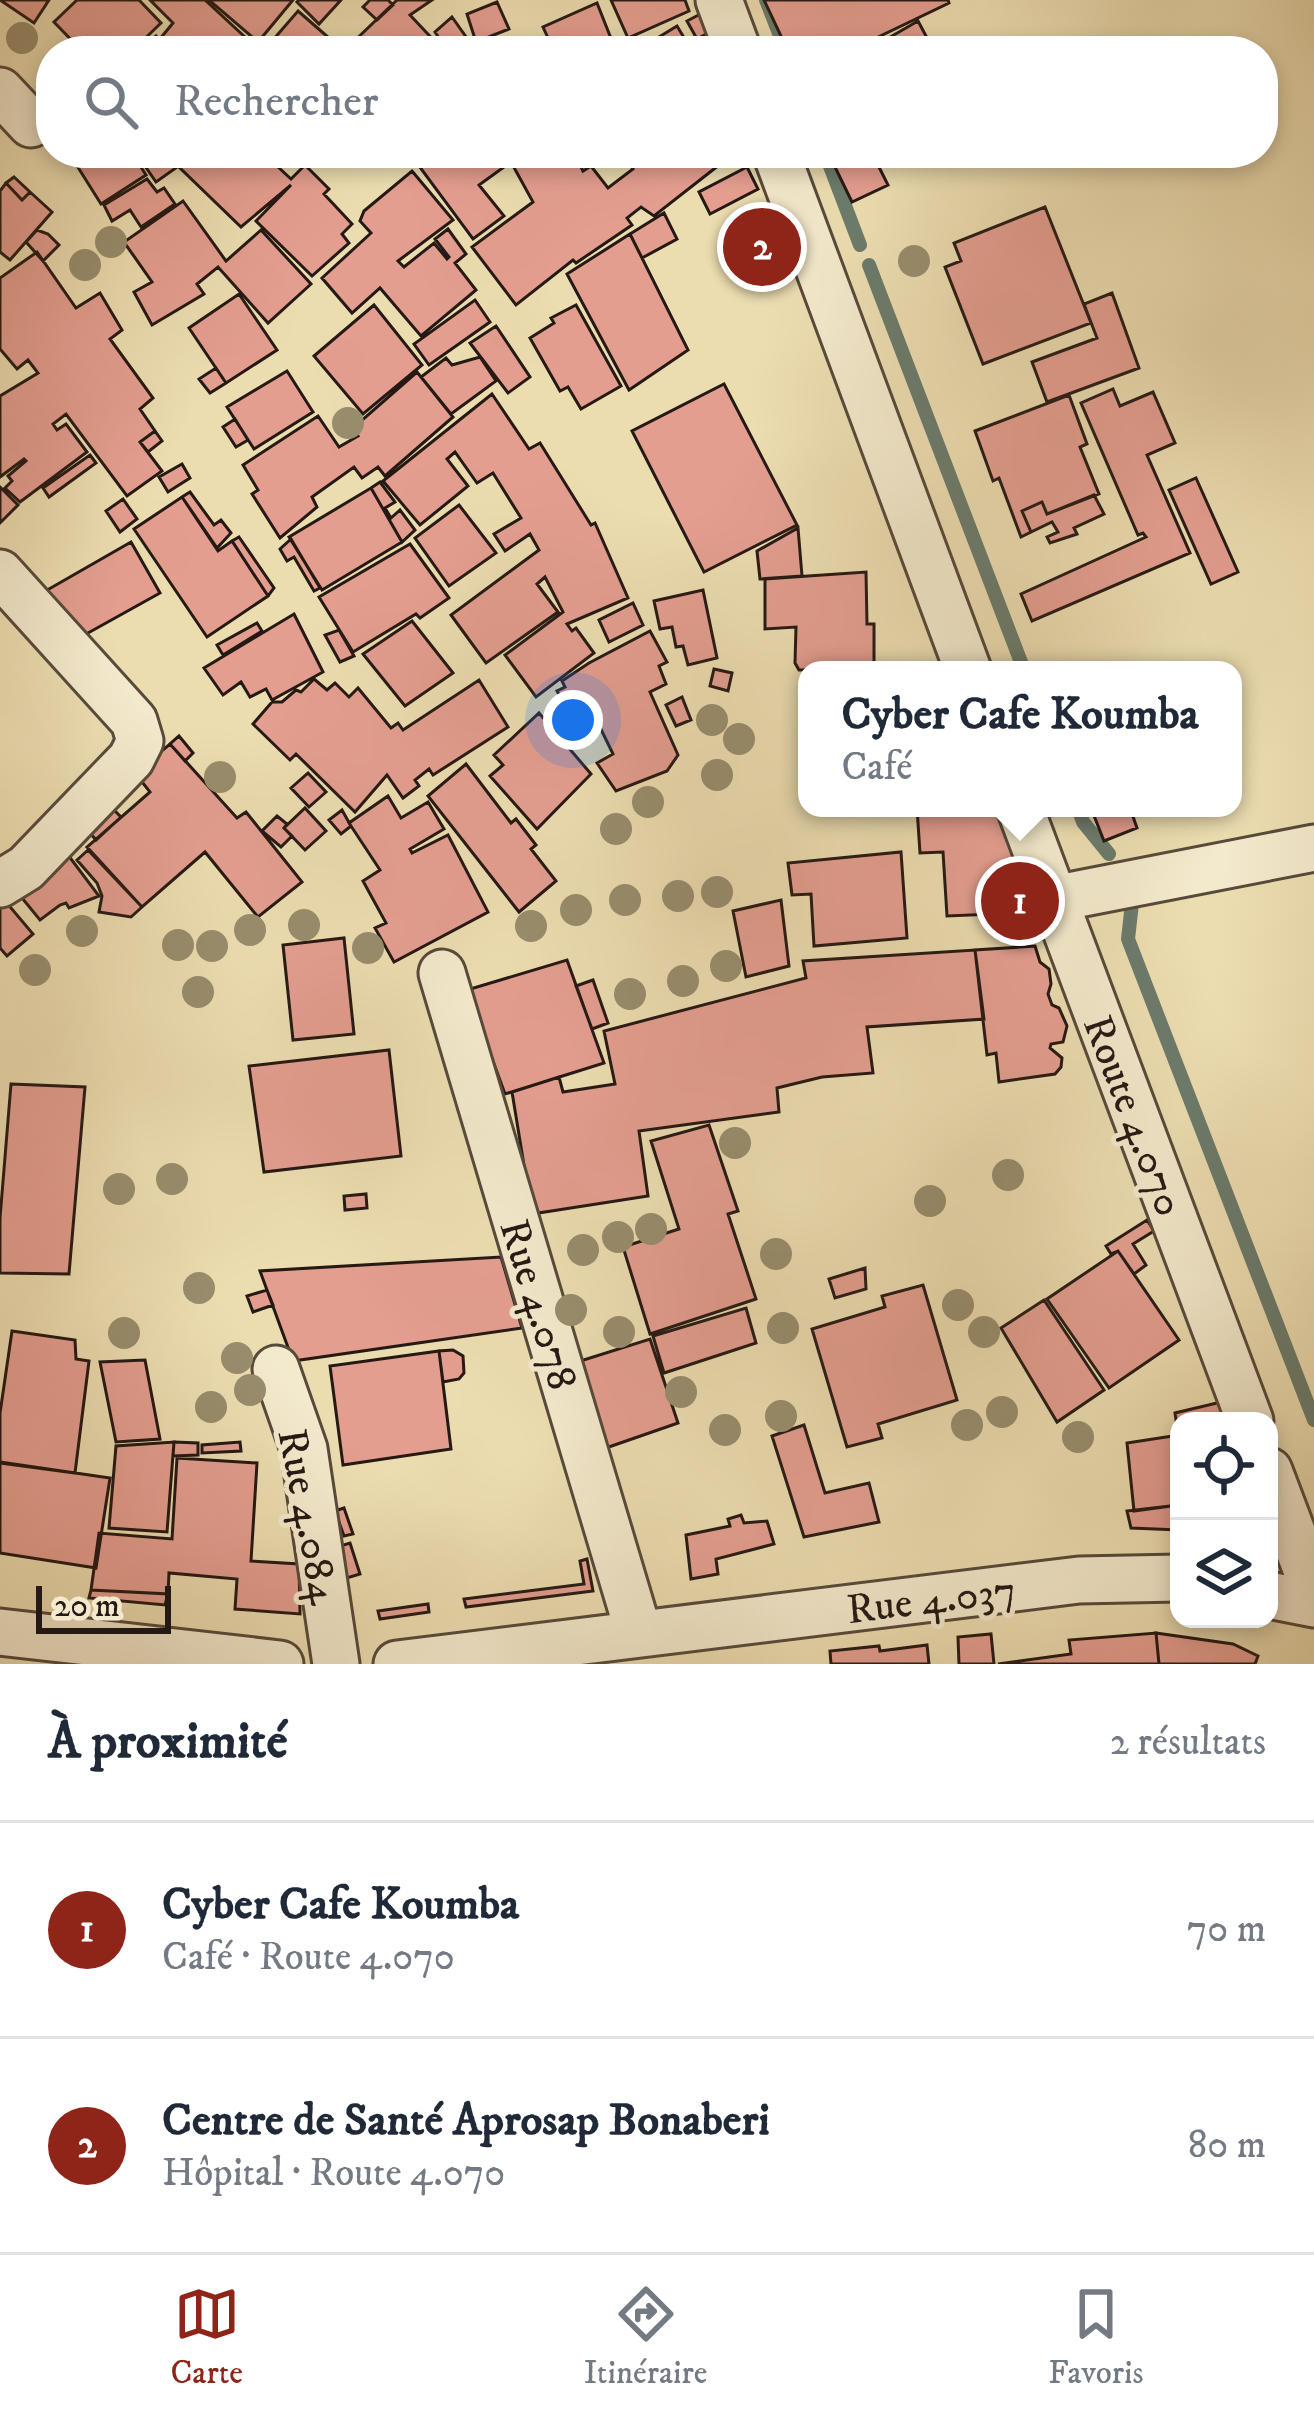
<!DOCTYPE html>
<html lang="fr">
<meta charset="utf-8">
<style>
body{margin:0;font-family:"IM FELL DW Pica",serif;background:#f2f2f3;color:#1f2937}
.controls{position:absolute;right:36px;bottom:36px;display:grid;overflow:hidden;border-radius:24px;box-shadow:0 6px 18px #0003}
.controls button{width:108px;height:108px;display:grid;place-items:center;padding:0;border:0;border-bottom:3px solid #e0e1e3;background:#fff;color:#1f2937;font:60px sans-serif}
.scale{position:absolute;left:36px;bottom:30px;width:135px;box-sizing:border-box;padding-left:12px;border:6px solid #251914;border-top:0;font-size:33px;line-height:42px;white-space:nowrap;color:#251914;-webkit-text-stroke:9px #f3e9cc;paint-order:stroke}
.you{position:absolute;left:573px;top:720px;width:42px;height:42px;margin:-30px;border:9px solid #fff;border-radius:50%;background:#1a73e8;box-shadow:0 0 0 18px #1a73e833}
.badge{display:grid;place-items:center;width:78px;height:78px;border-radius:50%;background:#8f2418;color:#fff;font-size:39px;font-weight:700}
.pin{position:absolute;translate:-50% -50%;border:6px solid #fff;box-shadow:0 3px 12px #0006}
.popup{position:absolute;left:798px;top:661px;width:444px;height:156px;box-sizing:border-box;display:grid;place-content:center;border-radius:24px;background:#fff;filter:drop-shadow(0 3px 9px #0005);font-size:39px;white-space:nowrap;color:#747a83}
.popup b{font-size:45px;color:#1f2937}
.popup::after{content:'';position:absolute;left:50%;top:100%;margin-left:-24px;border:24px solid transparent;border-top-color:#fff}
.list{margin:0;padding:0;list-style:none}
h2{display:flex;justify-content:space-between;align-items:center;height:156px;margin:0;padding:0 48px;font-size:51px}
h2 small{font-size:39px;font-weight:400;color:#747a83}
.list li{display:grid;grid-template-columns:78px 1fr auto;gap:36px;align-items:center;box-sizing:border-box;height:216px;padding:0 48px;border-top:3px solid #e0e1e3}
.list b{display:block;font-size:45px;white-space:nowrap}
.list p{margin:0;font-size:39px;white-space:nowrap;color:#747a83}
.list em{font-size:39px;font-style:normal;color:#747a83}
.icon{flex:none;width:66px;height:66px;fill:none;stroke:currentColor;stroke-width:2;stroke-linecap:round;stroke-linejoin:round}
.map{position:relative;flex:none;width:1314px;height:1664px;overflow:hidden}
.search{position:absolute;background:#fff;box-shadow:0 6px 18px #0003;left:36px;right:36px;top:36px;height:132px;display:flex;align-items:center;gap:30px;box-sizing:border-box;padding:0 42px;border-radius:48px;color:#747a83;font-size:45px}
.sheet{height:588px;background:#fff}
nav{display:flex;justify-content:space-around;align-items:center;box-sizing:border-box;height:168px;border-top:3px solid #e0e1e3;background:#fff;font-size:33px;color:#747a83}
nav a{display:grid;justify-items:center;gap:6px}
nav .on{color:#8f2418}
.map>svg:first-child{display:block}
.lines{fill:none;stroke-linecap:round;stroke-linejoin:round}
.stream{stroke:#6b7b6c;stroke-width:14}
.building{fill:#e49e90;stroke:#251914;stroke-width:3}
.minor-casing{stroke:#574a3b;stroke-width:51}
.minor{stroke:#f3e9cc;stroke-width:45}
.tree{fill:#988d6d}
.labels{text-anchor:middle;stroke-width:10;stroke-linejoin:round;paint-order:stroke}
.street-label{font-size:42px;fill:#251914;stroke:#f3e9cc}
</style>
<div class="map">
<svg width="1314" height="1664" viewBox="0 0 1314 1664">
<rect width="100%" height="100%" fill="#ecddb1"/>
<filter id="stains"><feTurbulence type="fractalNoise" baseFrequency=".00167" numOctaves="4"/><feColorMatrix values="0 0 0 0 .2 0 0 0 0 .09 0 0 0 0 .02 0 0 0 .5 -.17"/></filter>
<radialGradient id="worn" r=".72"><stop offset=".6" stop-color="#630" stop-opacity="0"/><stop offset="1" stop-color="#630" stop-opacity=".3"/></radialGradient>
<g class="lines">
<!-- stream -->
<path class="stream" d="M 766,0 L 786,51
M 825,153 L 860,245
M 869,265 L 1024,670
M 1078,808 L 1083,822 L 1109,854
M 1132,903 L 1128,939 L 1314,1420"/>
</g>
<!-- building -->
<path class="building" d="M 0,0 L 49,0 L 34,23 Z
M 77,0 L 139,0 L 161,23 L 132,51 L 82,51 L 54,22 Z
M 150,0 L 205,0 L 260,51 L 139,51 L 156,36 L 159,40 L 173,23 Z
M 209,0 L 293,0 L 258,42 Z
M 299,0 L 341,0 L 319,24 L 297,2 Z
M 370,0 L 388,0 L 393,5 L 377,20 L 363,7 Z
M 397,0 L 432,0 L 410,15 L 441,48 L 438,51 L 344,51 Z
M 611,0 L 685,0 L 689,11 L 628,38 Z
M 764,0 L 948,0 L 949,3 L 849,51 L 788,51 Z
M 497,2 L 509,29 L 476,42 L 467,14 Z
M 597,3 L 616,51 L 554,51 L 543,27 Z
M 708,10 L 717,28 L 697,39 L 687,21 Z
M 298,11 L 344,51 L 269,51 L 266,48 Z
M 452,17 L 476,51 L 448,51 L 435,32 Z
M 918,21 L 934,51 L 866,51 Z
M 677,26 L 692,51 L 636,51 Z
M 69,153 L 132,153 L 146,175 L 101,204 Z
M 136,153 L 171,153 L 180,165 L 156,182 Z
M 197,153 L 263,153 L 291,179 L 305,165 L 329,189 L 324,194 L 352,224 L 342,234 L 349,243 L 312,276 L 256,221 L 291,185 L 241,227 L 180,168 Z
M 440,153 L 574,153 L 583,171 L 591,166 L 608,188 L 633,169 L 621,153 L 723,153 L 728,158 L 654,216 L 641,207 L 627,218 L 632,225 L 576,263 L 573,260 L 516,305 L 472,247 L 533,202 L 511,162 L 479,185 L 504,216 L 473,239 L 419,166 Z
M 861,153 L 872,153 L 888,185 L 852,202 L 834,165 Z
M 747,167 L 758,189 L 710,214 L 699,192 Z
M 412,171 L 453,220 L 398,261 L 404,267 L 434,243 L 447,259 L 449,257 L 435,239 L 448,229 L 466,254 L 455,263 L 476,290 L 421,336 L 380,288 L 352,313 L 322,278 L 371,233 L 360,221 L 364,211 Z
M 14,177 L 30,192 L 22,200 L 6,183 Z
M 147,179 L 157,192 L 164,188 L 175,204 L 141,227 L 130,210 L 112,221 L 104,205 Z
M 6,183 L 22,200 L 30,192 L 52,212 L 10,260 L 0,252 L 0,191 Z
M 183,201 L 226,261 L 261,230 L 311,284 L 268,323 L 218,267 L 197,284 L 204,294 L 152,325 L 134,292 L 152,282 L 124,242 Z
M 1045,207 L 1091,323 L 983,364 L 945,267 L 961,261 L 954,243 Z
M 664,213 L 677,239 L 642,258 L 630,234 Z
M 37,230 L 48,234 L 59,245 L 43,261 L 26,242 Z
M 630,234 L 688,350 L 629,390 L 567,274 Z
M 37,252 L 76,308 L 100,293 L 122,330 L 110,339 L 153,398 L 140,409 L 155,431 L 140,442 L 162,471 L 127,496 L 66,414 L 53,424 L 57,430 L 66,424 L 87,452 L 20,502 L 5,488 L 12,481 L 8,476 L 26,461 L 24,459 L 0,477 L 0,396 L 38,373 L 28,360 L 17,369 L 0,349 L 0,278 Z
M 1112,293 L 1139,368 L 1047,402 L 1032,362 L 1097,338 L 1084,304 Z
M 239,294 L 277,350 L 226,383 L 189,328 Z
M 475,300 L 490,322 L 429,365 L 414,344 Z
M 374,305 L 422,365 L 363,414 L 314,356 Z
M 576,305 L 621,386 L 581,409 L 568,387 L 560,391 L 530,338 L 554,323 L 551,318 Z
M 496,326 L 530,377 L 508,393 L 470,343 Z
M 480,357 L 496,381 L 451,414 L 421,377 L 446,358 L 452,365 Z
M 216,368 L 226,383 L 210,393 L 199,379 Z
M 287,371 L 313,412 L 254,449 L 227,407 Z
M 417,372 L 453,417 L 385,476 L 378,467 L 362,478 L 354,467 L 312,497 L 317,507 L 280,538 L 252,494 L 258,490 L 243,465 L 318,416 L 339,447 L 358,436 L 353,428 Z
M 724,384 L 797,525 L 704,572 L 632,431 Z
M 1113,389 L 1120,406 L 1153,392 L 1175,443 L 1147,455 L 1190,553 L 1032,621 L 1021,594 L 1146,537 L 1143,533 L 1138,535 L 1081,403 Z
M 492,394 L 529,449 L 540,443 L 591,525 L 595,523 L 628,598 L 567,624 L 572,631 L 576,628 L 594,653 L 536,697 L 505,655 L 563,612 L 545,577 L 537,584 L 558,612 L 486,663 L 451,615 L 539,550 L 530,534 L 505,551 L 494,534 L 521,518 L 493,473 L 477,483 L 455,452 L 447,459 L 468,486 L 420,525 L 383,481 Z
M 1069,395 L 1087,444 L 1080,447 L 1099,494 L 1047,514 L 1042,502 L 1022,511 L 1031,532 L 1021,537 L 999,478 L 993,481 L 975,431 Z
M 235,419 L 248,440 L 236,447 L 223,427 Z
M 155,431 L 162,441 L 148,452 L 140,442 Z
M 90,455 L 96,463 L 49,497 L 43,488 Z
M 182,464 L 190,478 L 168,492 L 159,477 Z
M 1196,478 L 1238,572 L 1211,584 L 1169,490 Z
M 380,482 L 395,502 L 385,508 L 391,518 L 400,510 L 415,530 L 402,542 L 371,488 Z
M 0,487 L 18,505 L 0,523 Z
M 371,488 L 402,542 L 322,590 L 289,537 Z
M 190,492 L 214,525 L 221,520 L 231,533 L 217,548 L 182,497 Z
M 1094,495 L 1104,514 L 1074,528 L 1077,534 L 1050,543 L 1047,537 L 1058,532 L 1052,522 L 1031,532 L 1022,511 L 1042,502 L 1047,514 Z
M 182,497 L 218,551 L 232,541 L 268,596 L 207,637 L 134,529 Z
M 123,499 L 137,519 L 120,532 L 106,511 Z
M 459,505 L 496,553 L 449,586 L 415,538 Z
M 798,528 L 802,576 L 760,579 L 757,551 Z
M 239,537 L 274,588 L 268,596 L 232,541 Z
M 291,539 L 320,588 L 314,591 L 294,557 L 287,561 L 280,549 Z
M 131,542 L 160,593 L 70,643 L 42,593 Z
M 410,544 L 449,598 L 420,618 L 416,614 L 353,652 L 319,597 Z
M 866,572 L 867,624 L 874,624 L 874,669 L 799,670 L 795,663 L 796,627 L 765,629 L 765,579 Z
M 703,590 L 717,658 L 688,665 L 683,646 L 676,647 L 672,627 L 660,629 L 654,601 Z
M 633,603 L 643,625 L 609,642 L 599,620 Z
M 294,614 L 323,672 L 272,700 L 266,689 L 250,697 L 241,682 L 223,695 L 204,668 Z
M 412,621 L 453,673 L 405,706 L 363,654 Z
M 257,623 L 262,631 L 223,655 L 217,645 Z
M 339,630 L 354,656 L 340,662 L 325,635 Z
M 650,631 L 667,662 L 659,666 L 666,684 L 650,692 L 678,755 L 667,771 L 616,791 L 597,763 L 613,754 L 595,717 L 576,725 L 557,691 L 565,687 L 562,681 L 589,663 Z
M 714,669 L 732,673 L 728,691 L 710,686 Z
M 314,679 L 327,690 L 335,683 L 349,697 L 358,688 L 391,728 L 398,723 L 403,730 L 479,680 L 508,727 L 433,775 L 429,769 L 415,780 L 419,786 L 403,798 L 387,775 L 355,812 L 296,754 L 290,760 L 253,724 L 272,702 L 282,702 L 296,690 L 301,692 Z
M 682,697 L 691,720 L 676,726 L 666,705 Z
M 539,713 L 591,774 L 537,829 L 490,776 L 503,765 L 494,755 Z
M 179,736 L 193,753 L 185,761 L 170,744 Z
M 170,744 L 237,818 L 246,812 L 302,882 L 258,917 L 205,852 L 142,907 L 87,847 L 150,792 L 135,773 Z
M 466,764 L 511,823 L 516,819 L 536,845 L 531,849 L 556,881 L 519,912 L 428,796 Z
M 308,773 L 326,792 L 309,807 L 291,788 Z
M 388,796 L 401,818 L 428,802 L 444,829 L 410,849 L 412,853 L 448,835 L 488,912 L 394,962 L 375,928 L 386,923 L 363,881 L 380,870 L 349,823 Z
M 305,808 L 326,831 L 305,850 L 284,828 Z
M 917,808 L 1014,808 L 1039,912 L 947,916 L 943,852 L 920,853 Z
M 1091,808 L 1130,808 L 1137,828 L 1104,841 Z
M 114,810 L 121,817 L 96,840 L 90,833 Z
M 342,810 L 351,826 L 341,834 L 329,820 Z
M 277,816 L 287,824 L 284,828 L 292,836 L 281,847 L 262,831 Z
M 62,847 L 99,896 L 69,908 L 66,903 L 60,905 L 40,920 L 13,887 Z
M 88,850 L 142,907 L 131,917 L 99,912 L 102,896 L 97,883 L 77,860 Z
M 901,852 L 907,938 L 814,946 L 811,894 L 792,895 L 788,863 Z
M 0,895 L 33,934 L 7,956 L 0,948 Z
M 781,900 L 789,966 L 746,977 L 733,911 Z
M 344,938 L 354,1034 L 293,1040 L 283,945 Z
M 1035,946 L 1040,962 L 1049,969 L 1051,984 L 1048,994 L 1052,1005 L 1059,1008 L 1067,1026 L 1063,1042 L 1051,1044 L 1050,1048 L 1062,1058 L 1061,1067 L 1055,1074 L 999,1082 L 996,1053 L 987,1055 L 975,950 Z
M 975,950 L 984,1019 L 867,1027 L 873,1073 L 822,1077 L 777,1088 L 779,1112 L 639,1131 L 648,1196 L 532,1214 L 512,1092 L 559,1077 L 563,1092 L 615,1084 L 604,1031 L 806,978 L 803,961 Z
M 567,960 L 604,1063 L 505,1094 L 467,990 Z
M 593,980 L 608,1023 L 592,1029 L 576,986 Z
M 389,1050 L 401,1156 L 264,1172 L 249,1066 Z
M 11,1084 L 85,1087 L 69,1274 L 0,1273 L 0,1218 Z
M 709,1125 L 738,1211 L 728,1214 L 756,1299 L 650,1334 L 623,1247 L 679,1229 L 651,1141 Z
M 366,1194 L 367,1208 L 345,1210 L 344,1196 Z
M 1147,1220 L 1154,1231 L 1133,1244 L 1146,1265 L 1134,1274 L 1118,1251 L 1111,1254 L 1106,1246 Z
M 1118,1251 L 1179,1340 L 1109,1388 L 1047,1299 Z
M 501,1257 L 522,1328 L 293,1361 L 260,1271 Z
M 865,1268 L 866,1289 L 835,1298 L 829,1279 Z
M 923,1285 L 957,1400 L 878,1424 L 882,1438 L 847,1447 L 812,1329 L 885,1307 L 882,1296 Z
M 267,1290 L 273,1305 L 253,1312 L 247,1296 Z
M 1044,1300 L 1104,1390 L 1057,1422 L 1001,1328 Z
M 746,1308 L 756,1343 L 664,1373 L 653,1336 Z
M 12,1331 L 75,1340 L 76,1359 L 89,1361 L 75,1473 L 0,1463 L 0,1413 Z
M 650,1339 L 678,1423 L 603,1449 L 574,1363 Z
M 453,1350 L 463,1356 L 464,1373 L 459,1379 L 443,1382 L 439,1351 Z
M 439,1351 L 451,1449 L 343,1465 L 330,1366 Z
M 145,1360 L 160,1439 L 116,1442 L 100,1362 Z
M 1221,1402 L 1226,1421 L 1179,1421 L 1179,1441 L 1175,1413 Z
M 804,1425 L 825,1493 L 869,1483 L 879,1522 L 804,1537 L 772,1436 Z
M 1179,1435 L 1179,1505 L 1134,1511 L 1127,1443 Z
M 174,1442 L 198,1443 L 198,1455 L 173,1456 Z
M 174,1442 L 167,1532 L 109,1528 L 116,1446 Z
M 240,1442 L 241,1451 L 202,1453 L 202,1445 Z
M 177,1458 L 257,1463 L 251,1561 L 299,1564 L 300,1614 L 235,1609 L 237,1579 L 169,1573 L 168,1594 L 91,1590 L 99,1533 L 172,1539 Z
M 0,1462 L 110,1478 L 96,1568 L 0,1553 Z
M 1179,1505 L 1179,1530 L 1131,1528 L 1127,1511 Z
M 344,1508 L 353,1534 L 344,1536 L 335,1511 Z
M 741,1515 L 744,1523 L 767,1521 L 774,1544 L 716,1559 L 718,1574 L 691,1579 L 686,1535 L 730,1526 L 728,1519 Z
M 350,1543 L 360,1574 L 347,1578 L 337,1547 Z
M 587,1559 L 593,1591 L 466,1607 L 464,1599 L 584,1584 L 580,1561 Z
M 91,1590 L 168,1594 L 165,1605 L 89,1598 Z
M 428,1604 L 429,1612 L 380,1619 L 378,1611 Z
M 1156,1633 L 1159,1664 L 998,1664 L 1071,1654 L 1069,1640 Z
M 1156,1633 L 1233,1644 L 1258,1656 L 1255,1664 L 1159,1664 Z
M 991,1634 L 994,1664 L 959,1664 L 958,1637 Z
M 927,1645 L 929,1664 L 831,1664 L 830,1651 L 879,1646 L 880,1651 Z"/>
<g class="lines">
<!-- minor casing -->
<g class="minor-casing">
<path id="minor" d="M 719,0 L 738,51
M 0,91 L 31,124
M 776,153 L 968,670
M 0,573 L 134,721 L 140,741 L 131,759 L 26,868 L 0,884
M 1020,808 L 1250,1421
M 1053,899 L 1314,848
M 442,973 L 639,1634
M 276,1369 L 304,1449 L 336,1664
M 1269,1471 L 1314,1590
M 1269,1595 L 1314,1604
M 0,1632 L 280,1664
M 397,1664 L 1079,1580 L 1179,1578"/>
</g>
<!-- minor -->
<use href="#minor" class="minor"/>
</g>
<!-- trees -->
<g class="tree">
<circle cx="22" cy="38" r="16"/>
<circle cx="111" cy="242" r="16"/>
<circle cx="914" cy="261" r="16"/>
<circle cx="85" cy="265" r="16"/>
<circle cx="348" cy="423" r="16"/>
<circle cx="712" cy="720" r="16"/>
<circle cx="739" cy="739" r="16"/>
<circle cx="717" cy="775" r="16"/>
<circle cx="220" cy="777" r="16"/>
<circle cx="648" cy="802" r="16"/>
<circle cx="616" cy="829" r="16"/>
<circle cx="717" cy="892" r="16"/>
<circle cx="678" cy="896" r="16"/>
<circle cx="625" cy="900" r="16"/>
<circle cx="576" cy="910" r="16"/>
<circle cx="304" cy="925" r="16"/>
<circle cx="531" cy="926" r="16"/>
<circle cx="250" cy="930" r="16"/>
<circle cx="82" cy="931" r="16"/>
<circle cx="178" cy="945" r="16"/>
<circle cx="212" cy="946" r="16"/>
<circle cx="368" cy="948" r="16"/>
<circle cx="726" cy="966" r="16"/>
<circle cx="35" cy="970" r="16"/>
<circle cx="683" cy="981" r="16"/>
<circle cx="198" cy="992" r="16"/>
<circle cx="630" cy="994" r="16"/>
<circle cx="735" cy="1143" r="16"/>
<circle cx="1008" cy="1175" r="16"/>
<circle cx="172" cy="1179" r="16"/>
<circle cx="119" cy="1189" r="16"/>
<circle cx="930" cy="1201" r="16"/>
<circle cx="651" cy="1229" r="16"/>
<circle cx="618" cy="1237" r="16"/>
<circle cx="583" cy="1250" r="16"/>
<circle cx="776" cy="1254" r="16"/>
<circle cx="199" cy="1288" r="16"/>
<circle cx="958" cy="1305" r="16"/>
<circle cx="571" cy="1310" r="16"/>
<circle cx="783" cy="1328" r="16"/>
<circle cx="619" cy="1332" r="16"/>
<circle cx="984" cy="1332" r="16"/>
<circle cx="124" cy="1333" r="16"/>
<circle cx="237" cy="1358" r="16"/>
<circle cx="250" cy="1390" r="16"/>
<circle cx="681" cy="1392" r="16"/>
<circle cx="211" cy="1407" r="16"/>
<circle cx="1002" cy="1412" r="16"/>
<circle cx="781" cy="1416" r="16"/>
<circle cx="967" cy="1425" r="16"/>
<circle cx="725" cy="1430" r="16"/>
<circle cx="1078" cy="1437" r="16"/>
</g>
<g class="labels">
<!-- street labels -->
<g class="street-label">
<text transform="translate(1135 1115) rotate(69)" y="15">Route 4.070</text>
<text transform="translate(540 1304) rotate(73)" y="15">Rue 4.078</text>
<text transform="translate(310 1516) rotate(79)" y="15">Rue 4.084</text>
<text transform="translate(931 1598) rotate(-7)" y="15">Rue 4.037</text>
</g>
</g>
<rect width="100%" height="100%" filter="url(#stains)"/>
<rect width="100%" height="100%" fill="url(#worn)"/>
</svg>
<div class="controls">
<button><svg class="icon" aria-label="locate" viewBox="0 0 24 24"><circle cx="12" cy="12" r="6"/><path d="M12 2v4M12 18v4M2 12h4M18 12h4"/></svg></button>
<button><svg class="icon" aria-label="layers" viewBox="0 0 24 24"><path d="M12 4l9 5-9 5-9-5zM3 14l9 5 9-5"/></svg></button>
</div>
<div class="scale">20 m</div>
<div class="you"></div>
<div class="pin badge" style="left:1020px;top:901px">1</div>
<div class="popup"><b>Cyber Cafe Koumba</b>Café</div>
<div class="pin badge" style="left:762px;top:247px">2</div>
<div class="search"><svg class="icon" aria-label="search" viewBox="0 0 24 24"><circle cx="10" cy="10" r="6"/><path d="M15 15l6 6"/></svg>Rechercher</div>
</div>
<section class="sheet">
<h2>À proximité<small>2 résultats</small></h2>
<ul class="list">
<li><span class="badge">1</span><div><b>Cyber Cafe Koumba</b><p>Café · Route 4.070</p></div><em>70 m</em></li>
<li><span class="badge">2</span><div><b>Centre de Santé Aprosap Bonaberi</b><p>Hôpital · Route 4.070</p></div><em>80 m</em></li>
</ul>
</section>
<nav>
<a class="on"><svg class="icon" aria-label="map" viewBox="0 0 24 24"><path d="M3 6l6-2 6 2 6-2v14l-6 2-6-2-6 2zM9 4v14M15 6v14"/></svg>Carte</a>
<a><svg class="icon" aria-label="directions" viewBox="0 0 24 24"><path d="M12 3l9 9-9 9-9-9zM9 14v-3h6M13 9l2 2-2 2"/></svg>Itinéraire</a>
<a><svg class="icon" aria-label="saved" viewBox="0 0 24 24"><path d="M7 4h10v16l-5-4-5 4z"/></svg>Favoris</a>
</nav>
